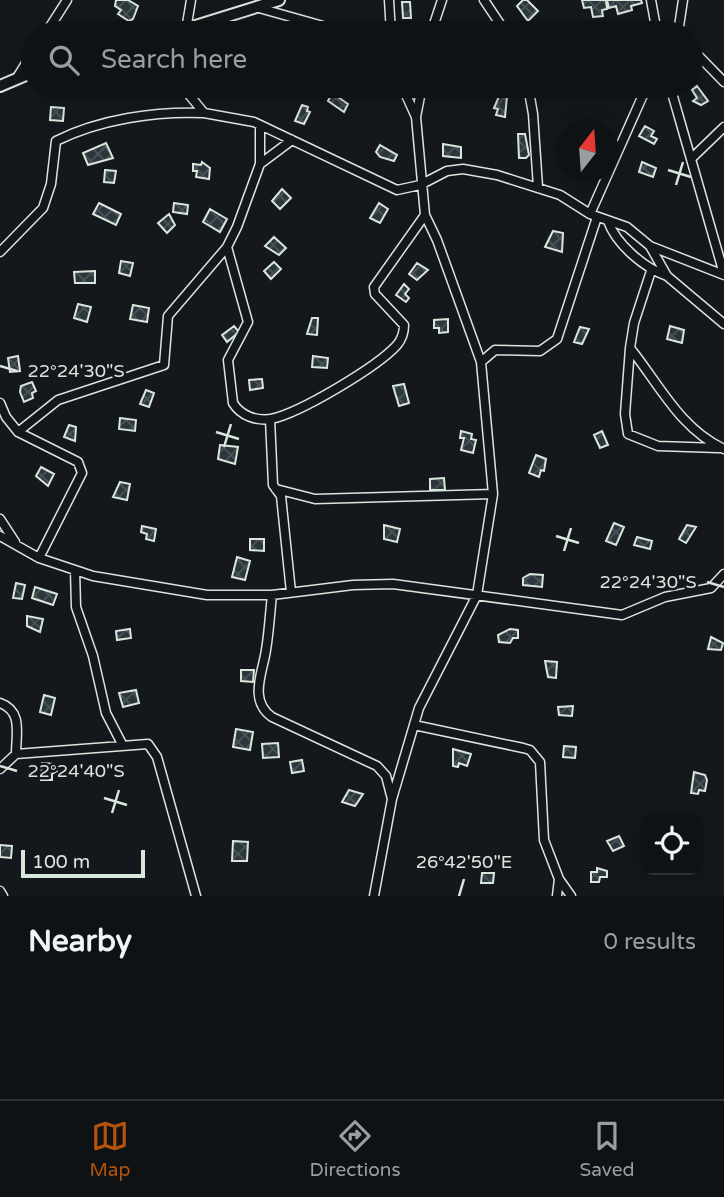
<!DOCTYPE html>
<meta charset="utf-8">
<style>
body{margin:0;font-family:"Varela Round",sans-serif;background:#181b1e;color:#f1f3f6}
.controls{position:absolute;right:21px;bottom:21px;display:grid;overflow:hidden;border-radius:14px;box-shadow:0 4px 18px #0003}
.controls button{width:63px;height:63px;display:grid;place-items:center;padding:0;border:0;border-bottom:2px solid #2f3234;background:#0f1215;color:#f1f3f6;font:35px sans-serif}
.compass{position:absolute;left:556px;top:119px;width:63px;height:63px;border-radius:50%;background:#0f1215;box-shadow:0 4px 18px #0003;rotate:17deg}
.scale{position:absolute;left:21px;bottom:18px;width:124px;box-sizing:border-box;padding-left:7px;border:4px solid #d8e6dc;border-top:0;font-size:19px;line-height:24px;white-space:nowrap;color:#d8e6dc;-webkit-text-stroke:5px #14181c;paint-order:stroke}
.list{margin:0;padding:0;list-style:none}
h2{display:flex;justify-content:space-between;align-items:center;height:91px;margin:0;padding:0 28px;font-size:30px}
h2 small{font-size:23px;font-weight:400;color:#9b9ea0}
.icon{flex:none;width:38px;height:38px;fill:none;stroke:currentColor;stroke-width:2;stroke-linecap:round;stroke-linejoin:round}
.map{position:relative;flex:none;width:724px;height:896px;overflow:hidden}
.search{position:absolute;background:#0f1215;box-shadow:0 4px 18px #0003;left:21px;right:21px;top:21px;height:77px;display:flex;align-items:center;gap:18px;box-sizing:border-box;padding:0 24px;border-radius:38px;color:#9b9ea0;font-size:26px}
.sheet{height:203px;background:#0f1215}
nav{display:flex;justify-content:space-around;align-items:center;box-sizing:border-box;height:98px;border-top:2px solid #2f3234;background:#0f1215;font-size:19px;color:#9b9ea0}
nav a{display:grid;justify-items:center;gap:4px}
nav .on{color:#b45309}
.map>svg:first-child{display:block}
.building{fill:url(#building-cross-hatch);stroke:#d8e6dc;stroke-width:2}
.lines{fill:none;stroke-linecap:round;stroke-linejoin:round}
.street-casing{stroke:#d8e6dc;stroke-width:11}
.secondary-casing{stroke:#d8e6dc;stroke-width:14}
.street{stroke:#14181c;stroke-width:8}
.secondary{stroke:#14181c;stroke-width:10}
.ticks{fill:none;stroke:#d8e6dc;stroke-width:2.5}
.ticks-label{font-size:18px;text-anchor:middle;fill:#d8e6dc;stroke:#14181c;stroke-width:5;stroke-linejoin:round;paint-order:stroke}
</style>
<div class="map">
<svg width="724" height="896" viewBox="0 0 724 896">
<defs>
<pattern id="building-cross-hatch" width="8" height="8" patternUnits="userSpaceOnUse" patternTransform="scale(1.75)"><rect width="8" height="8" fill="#2c363c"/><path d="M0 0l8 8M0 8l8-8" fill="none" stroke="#4a5358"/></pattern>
</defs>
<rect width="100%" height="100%" fill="#14181c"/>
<!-- building -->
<path class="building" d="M 116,0 L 128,0 L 138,6 L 133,19 L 129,21 L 118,14 L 121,10 L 115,6 Z
M 523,0 L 527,0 L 538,11 L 528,21 L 517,6 Z
M 582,0 L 606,0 L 607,9 L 602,10 L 603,16 L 593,17 L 591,7 L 584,8 Z
M 607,0 L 641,0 L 642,3 L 631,6 L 632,10 L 618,14 L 616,6 L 609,8 Z
M 402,2 L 410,2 L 411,18 L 403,18 Z
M 697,86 L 708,101 L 701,105 L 693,101 L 697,98 L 692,90 Z
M 332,93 L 348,104 L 344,112 L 328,101 Z
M 500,94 L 507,96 L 505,117 L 496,115 L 498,109 L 494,108 Z
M 302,105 L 308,107 L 307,111 L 310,112 L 304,124 L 295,121 Z
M 51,107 L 64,108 L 63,121 L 50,120 Z
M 645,126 L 654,131 L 651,136 L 657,139 L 654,144 L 639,136 Z
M 518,134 L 525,134 L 529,155 L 526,158 L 519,158 Z
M 106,143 L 113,158 L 88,165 L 83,153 Z
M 443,144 L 461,147 L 461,158 L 443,156 Z
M 380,145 L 397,155 L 394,161 L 380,157 L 376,152 Z
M 202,162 L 210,168 L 209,179 L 196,177 L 197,171 L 193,171 L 193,164 L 201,165 Z
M 642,162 L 656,168 L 653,177 L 639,172 Z
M 105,170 L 116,171 L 114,183 L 104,182 Z
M 282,189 L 291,198 L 280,209 L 272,201 Z
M 99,203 L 121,214 L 116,225 L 93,214 Z
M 174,203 L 188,205 L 187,214 L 173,212 Z
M 379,203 L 388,209 L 380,223 L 370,218 Z
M 210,209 L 227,219 L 220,232 L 203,222 Z
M 169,214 L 175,225 L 167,233 L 158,223 Z
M 553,231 L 563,233 L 562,252 L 545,247 Z
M 274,237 L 286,248 L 279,255 L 265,246 Z
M 121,261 L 133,263 L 130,276 L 119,273 Z
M 274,262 L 281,269 L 271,279 L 264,271 Z
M 417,263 L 428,270 L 417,280 L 409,274 Z
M 95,271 L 95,283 L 75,283 L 74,272 Z
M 404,284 L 409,289 L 405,294 L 409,298 L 406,302 L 396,295 Z
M 78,304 L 91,307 L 87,322 L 74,318 Z
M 133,305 L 149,308 L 147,322 L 130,319 Z
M 312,318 L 318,318 L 317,335 L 307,334 Z
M 448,319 L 448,332 L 439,333 L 439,328 L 434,328 L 434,320 Z
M 234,326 L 239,332 L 227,342 L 222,335 Z
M 670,326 L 684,330 L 682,343 L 667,339 Z
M 580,327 L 589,329 L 582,344 L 574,342 Z
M 18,356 L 20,371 L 10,372 L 8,358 Z
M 313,356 L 328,358 L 327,368 L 312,367 Z
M 262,379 L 263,388 L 250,390 L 249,380 Z
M 32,382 L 36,391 L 32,393 L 33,398 L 24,402 L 20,392 L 21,386 Z
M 404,384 L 409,403 L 399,406 L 393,386 Z
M 146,390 L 154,393 L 149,407 L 140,404 Z
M 120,418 L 136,420 L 135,431 L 119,429 Z
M 69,425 L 76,427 L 75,441 L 64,437 Z
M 461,431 L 472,434 L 471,439 L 476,440 L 473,453 L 461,450 L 464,438 L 460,438 Z
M 602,431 L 608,445 L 600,448 L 594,435 Z
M 220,445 L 238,447 L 235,464 L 218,459 Z
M 536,455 L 546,459 L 544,471 L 541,470 L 539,477 L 529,473 Z
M 41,467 L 54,474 L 48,486 L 36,476 Z
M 444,478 L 445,490 L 430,490 L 430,479 Z
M 120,482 L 130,484 L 127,500 L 113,497 Z
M 614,523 L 624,527 L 616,545 L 606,541 Z
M 384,525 L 400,529 L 397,542 L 384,539 Z
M 687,525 L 696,527 L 686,543 L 679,539 Z
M 142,526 L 156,529 L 154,541 L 146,539 L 147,534 L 141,532 Z
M 637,537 L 652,541 L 650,549 L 634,545 Z
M 250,539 L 264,539 L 264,551 L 250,550 Z
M 237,557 L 250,561 L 245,580 L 232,577 Z
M 530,574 L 543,575 L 542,587 L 523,585 L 523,578 Z
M 16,583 L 25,585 L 22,599 L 13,598 Z
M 35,587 L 57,594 L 53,605 L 32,598 Z
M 27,616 L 43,619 L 40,632 L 27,626 Z
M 130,629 L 131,638 L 117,640 L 116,631 Z
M 510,629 L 518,630 L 518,638 L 513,638 L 510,643 L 499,642 L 498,635 Z
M 711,637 L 723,643 L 721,650 L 708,649 Z
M 545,661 L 557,662 L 556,678 L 548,677 Z
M 241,670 L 254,670 L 253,682 L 241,681 Z
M 136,690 L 139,703 L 123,707 L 119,693 Z
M 44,695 L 55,698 L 51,715 L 40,712 Z
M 573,706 L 572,716 L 559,715 L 558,707 Z
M 236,729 L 253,732 L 250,750 L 233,747 Z
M 278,743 L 279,757 L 263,758 L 262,744 Z
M 564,746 L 576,747 L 575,758 L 563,757 Z
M 453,749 L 471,754 L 467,766 L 459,763 L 458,767 L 453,766 Z
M 302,760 L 304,771 L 292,773 L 290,762 Z
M 42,763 L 54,764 L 57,771 L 52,774 L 52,780 L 41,780 Z
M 694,772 L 705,775 L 707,780 L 705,791 L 699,790 L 698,794 L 691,793 Z
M 349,790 L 363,794 L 355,806 L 342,802 Z
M 619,836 L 624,846 L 613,851 L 607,841 Z
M 233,841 L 248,842 L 247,861 L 232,861 Z
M 0,845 L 12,846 L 11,858 L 0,857 Z
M 597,868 L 607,871 L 607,877 L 600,877 L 599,882 L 591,882 L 591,872 L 597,872 Z
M 482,873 L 494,873 L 493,883 L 481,883 Z"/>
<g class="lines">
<!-- street casing -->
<g class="street-casing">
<path id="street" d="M 389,0 L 391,33
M 484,0 L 506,33
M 651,0 L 657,33
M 259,8 L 348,33
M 186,30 L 191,0
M 46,33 L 67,0
M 431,33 L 442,0
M 678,33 L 683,0
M 691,48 L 724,82
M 18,76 L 33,52
M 182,86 L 204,113 L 254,122 L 397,190 L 420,185 L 447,171 L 463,169 L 497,175 L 560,195 L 590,214 L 627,227 L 650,246 L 724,275
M 402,86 L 416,117
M 528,86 L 533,114 L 538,187
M 670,86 L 724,274
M 693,157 L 724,127
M 260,164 L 292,140
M 590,214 L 647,86
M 608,221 C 616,244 644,268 667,276
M 650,246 L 667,276 L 724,324
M 227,247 L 248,322 L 228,360 L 233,403 C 241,416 256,421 271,419 C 300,413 377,367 397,345 C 402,339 404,332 404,325 L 375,294 L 374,287 L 425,215
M 0,252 L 43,208 L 51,184 L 56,141 C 100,119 156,111 204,113
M 651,271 L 634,323 L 630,348 C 659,384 680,429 724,449
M 630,348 L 625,414 L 628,434 L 658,446 L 718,448
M 481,362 L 495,350 L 540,351 L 557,339 L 597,217
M 0,403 L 6,417 L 18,432 L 58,400 L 164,365 L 168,316 L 227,247 L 237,227 L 260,164 L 260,125
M 270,419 L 273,485 L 281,496 L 291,592
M 18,432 L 78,462 L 82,473 L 39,558
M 276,489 L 315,499 L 493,494
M 0,519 L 15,542
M 0,536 L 39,558 L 93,576 L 207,595 L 272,595 L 353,585 L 393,584 L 622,615 L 665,597 L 711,588 L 724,574
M 75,570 L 76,607 L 93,656 L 106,713 L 122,744
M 272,595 C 270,613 269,632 266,650 C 263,672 248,700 272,717 L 377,766 L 386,776 L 392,799 L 419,708 L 477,595 L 493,494 L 481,362 L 437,240 L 425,215 L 416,117 L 422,86
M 0,703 C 23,711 16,734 16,754
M 414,725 L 523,748 L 530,750 L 540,762 L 544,840 L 559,879 L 557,896
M 0,769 L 16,754 L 148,744 L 157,757 L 196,896
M 559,879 L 571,896
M 0,891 L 3,896
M 374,896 L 392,799"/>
</g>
<!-- secondary casing -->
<g class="secondary-casing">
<path id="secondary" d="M 173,33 L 279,0
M 0,86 L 33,72"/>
</g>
<!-- street -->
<use href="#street" class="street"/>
<!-- secondary -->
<use href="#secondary" class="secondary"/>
</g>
<!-- ticks -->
<path class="ticks" d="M 668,170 L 691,177M 676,185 L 683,162M 0,366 L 17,371M 216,432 L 239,439M 224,447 L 231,424M 556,536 L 579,543M 564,551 L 571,528M 707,582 L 724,587M 0,766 L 17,771M 104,798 L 127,805M 112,813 L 119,790M 459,896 L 464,879"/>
<g class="ticks-label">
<text x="76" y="377">22°24'30"S</text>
<text x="648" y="588">22°24'30"S</text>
<text x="76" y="777">22°24'40"S</text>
<text x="464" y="868">26°42'50"E</text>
</g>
</svg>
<div class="controls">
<button><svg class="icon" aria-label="locate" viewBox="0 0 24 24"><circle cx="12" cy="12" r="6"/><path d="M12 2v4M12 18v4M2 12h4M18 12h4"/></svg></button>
</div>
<svg class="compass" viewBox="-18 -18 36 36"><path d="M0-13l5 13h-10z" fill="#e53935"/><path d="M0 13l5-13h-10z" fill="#9b9ea0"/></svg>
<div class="scale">100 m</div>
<div class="search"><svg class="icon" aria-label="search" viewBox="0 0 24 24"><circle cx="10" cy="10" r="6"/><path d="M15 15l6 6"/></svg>Search here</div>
</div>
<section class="sheet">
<h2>Nearby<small>0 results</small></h2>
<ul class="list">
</ul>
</section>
<nav>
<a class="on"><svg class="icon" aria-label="map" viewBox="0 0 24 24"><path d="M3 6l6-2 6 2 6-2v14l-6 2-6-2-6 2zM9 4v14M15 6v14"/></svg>Map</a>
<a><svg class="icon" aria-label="directions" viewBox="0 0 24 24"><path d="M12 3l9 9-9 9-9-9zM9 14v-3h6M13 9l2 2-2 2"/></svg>Directions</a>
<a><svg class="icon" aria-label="saved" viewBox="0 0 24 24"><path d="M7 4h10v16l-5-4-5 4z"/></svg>Saved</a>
</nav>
